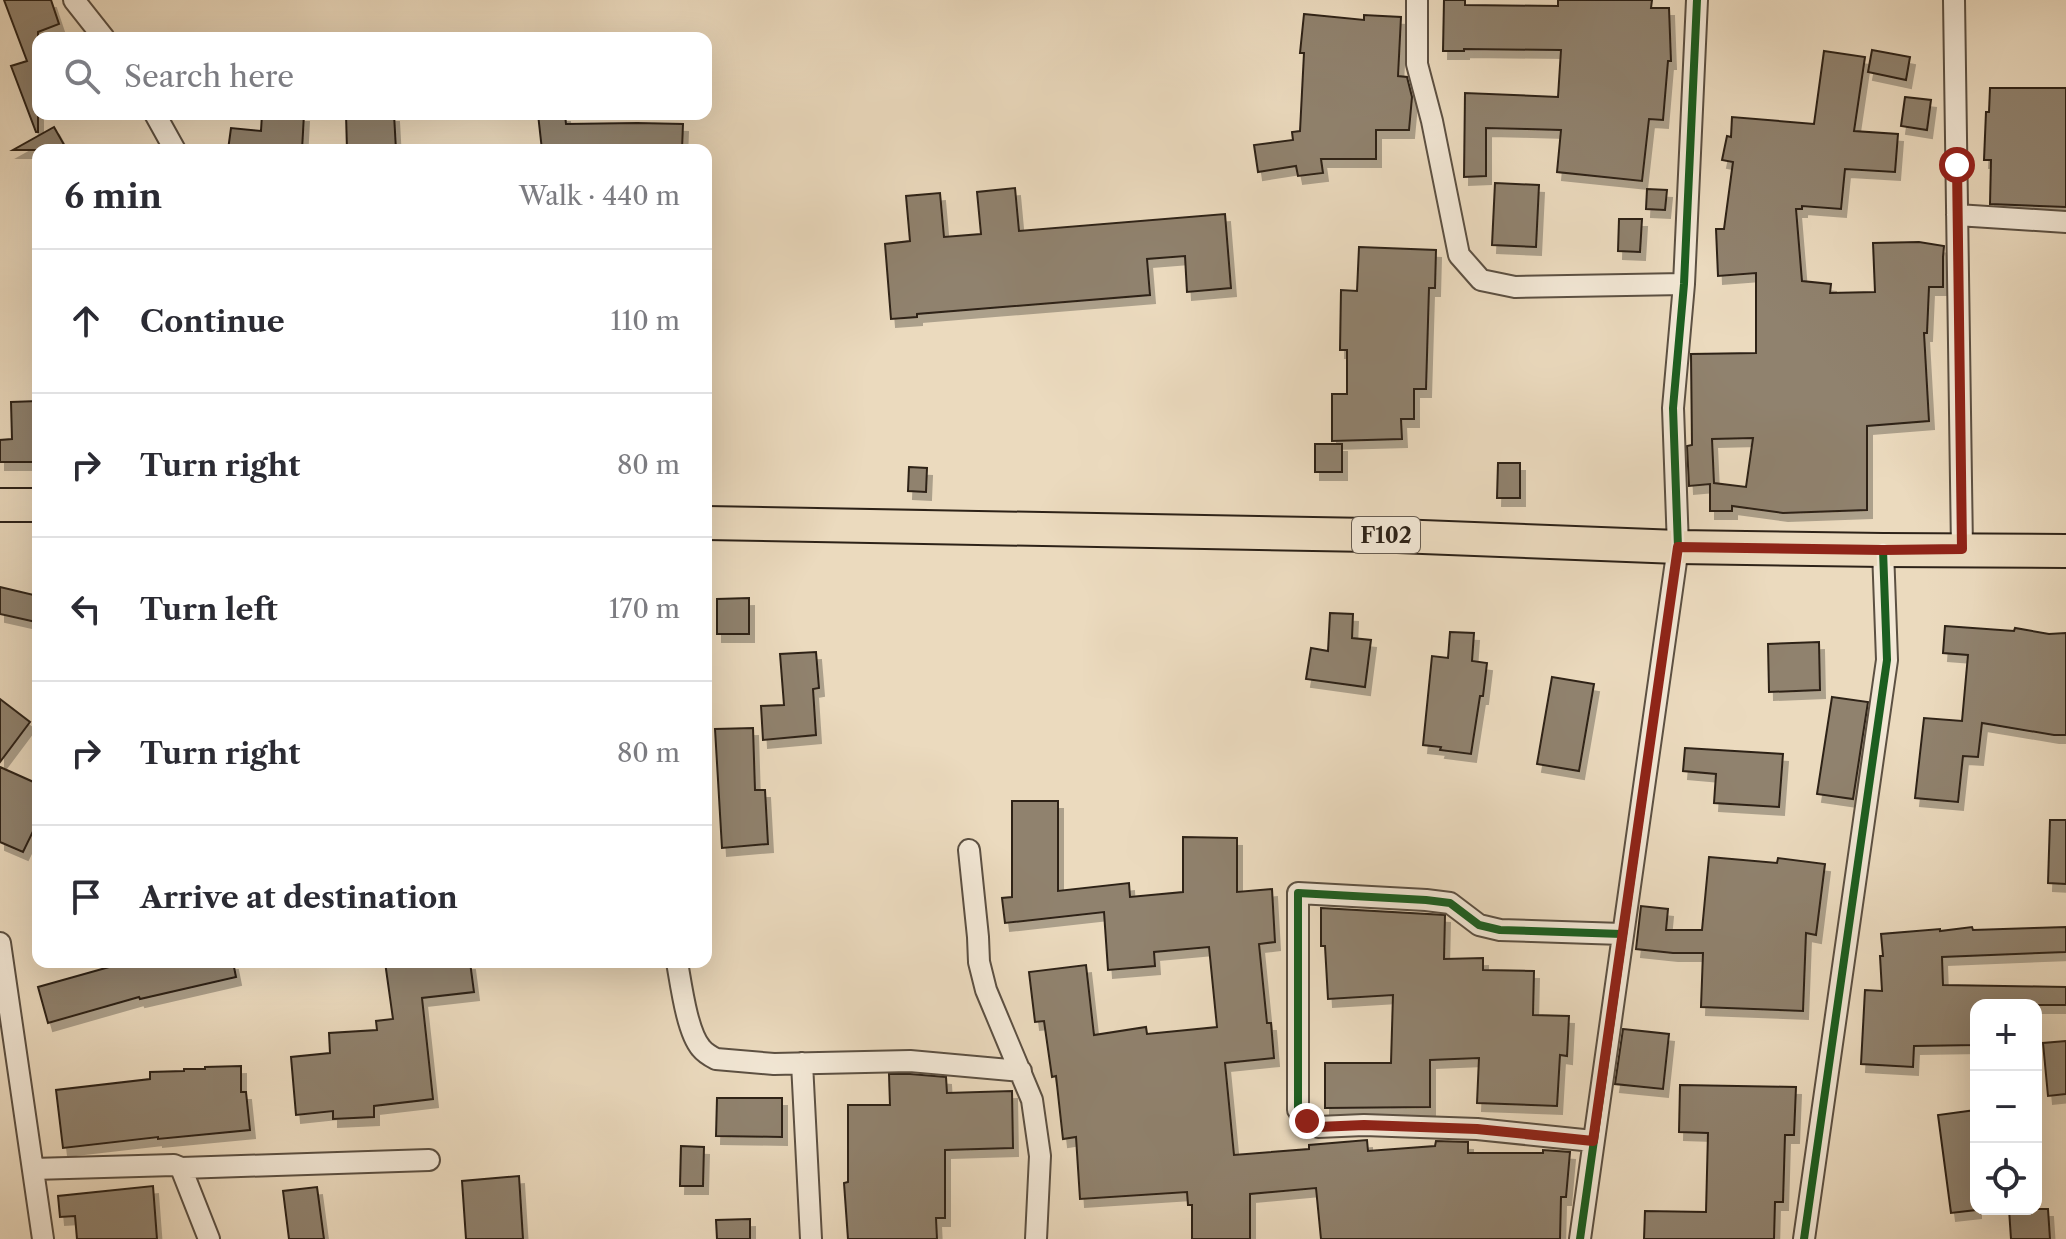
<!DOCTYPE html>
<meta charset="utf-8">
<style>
body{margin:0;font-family:"Libre Caslon Text",serif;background:#f7f7f7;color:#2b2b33}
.controls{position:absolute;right:24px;bottom:24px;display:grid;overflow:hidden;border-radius:16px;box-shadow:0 8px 32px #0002}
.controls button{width:72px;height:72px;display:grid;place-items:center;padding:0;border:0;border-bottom:2px solid #e1e1e2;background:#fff;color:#2b2b33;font:40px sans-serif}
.stop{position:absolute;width:24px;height:24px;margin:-18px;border:6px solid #8f2418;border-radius:50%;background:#fff}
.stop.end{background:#8f2418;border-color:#fff;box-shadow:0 2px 8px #0008}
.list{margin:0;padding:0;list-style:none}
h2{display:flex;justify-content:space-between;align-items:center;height:104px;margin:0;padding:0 32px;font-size:34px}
h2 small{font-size:26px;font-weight:400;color:#7c7c81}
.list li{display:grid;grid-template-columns:52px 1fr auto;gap:24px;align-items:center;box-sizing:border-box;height:144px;padding:0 32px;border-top:2px solid #e1e1e2}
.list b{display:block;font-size:30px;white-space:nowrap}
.list em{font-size:26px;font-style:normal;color:#7c7c81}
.icon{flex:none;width:44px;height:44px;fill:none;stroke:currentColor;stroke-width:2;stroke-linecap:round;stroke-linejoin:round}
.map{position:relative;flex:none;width:2066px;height:1239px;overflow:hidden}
.search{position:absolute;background:#fff;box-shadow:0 8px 32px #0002;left:32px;top:32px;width:680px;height:88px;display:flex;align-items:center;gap:20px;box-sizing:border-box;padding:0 28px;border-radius:16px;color:#7c7c81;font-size:30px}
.panel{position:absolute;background:#fff;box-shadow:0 8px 32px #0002;left:32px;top:144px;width:680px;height:824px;border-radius:16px}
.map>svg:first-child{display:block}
.building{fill:#90826e;stroke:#2d2218;stroke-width:2;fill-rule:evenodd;filter:url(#shadow)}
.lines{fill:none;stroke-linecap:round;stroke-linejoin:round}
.street-casing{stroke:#5c5042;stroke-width:24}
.primary-casing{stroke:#2d2218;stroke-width:36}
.street{stroke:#f2e7d5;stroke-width:20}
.primary{stroke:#ebdabe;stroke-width:32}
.cycleway-casing{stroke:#f2e7d5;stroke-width:13}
.cycleway{stroke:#1b5e20;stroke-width:8}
.route{stroke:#8f2418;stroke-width:10}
.labels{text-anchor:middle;stroke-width:6;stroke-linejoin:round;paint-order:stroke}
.shield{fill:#f2e7d5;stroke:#685d51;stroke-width:2}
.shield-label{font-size:22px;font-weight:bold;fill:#2d2218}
</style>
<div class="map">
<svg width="2066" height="1239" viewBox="0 0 2066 1239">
<defs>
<filter id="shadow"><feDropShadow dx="5" dy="8" stdDeviation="0" flood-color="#0004"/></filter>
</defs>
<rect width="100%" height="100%" fill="#ebdabe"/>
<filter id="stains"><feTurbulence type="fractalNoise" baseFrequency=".0025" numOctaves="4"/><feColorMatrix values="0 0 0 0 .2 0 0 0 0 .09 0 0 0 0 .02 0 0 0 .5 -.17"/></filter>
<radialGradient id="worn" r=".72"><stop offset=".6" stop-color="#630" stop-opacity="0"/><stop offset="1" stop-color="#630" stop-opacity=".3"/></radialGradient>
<!-- building -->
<path class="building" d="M 4,0 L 51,0 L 59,24 L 38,32 L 38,132 L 36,132 L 11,66 L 27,61 Z
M 1444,0 L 1465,0 L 1465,5 L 1558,6 L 1558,0 L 1652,0 L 1651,8 L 1669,8 L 1671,61 L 1668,61 L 1663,120 L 1649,119 L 1642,181 L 1557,172 L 1561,130 L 1486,128 L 1486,176 L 1464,177 L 1465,93 L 1558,97 L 1561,50 L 1464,49 L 1464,51 L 1443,51 Z
M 1304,14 L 1364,20 L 1364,15 L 1401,17 L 1398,76 L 1407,77 L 1412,97 L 1409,130 L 1376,130 L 1376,159 L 1321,159 L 1323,173 L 1298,176 L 1296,166 L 1258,172 L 1254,145 L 1293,140 L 1292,132 L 1300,131 L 1304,53 L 1300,53 Z
M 1872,50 L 1910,57 L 1906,80 L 1868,72 Z
M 1824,51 L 1865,57 L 1854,131 L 1898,134 L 1895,172 L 1845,169 L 1841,209 L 1802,206 L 1802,209 L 1796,209 L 1802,281 L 1831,284 L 1830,293 L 1875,292 L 1873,243 L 1919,242 L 1944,246 L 1943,257 L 1943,287 L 1929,287 L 1927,333 L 1924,333 L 1929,421 L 1867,426 L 1867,510 L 1783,513 L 1732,506 L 1732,511 L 1710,511 L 1710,484 L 1689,486 L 1687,446 L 1692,445 L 1691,354 L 1756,353 L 1756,273 L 1718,276 L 1716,229 L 1724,229 L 1733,162 L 1722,160 L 1727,136 L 1731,137 L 1732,117 L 1814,124 ZM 1753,438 L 1746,487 L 1714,483 L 1712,439 Z
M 1990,88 L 2066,88 L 2066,207 L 1990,204 L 1991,160 L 1984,160 L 1986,112 L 1989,112 Z
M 1905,97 L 1931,100 L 1927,130 L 1901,126 Z
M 262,114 L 304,114 L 302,150 L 228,150 L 231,128 L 261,131 Z
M 346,114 L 394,114 L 396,150 L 347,150 Z
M 538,114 L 565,114 L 566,124 L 637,123 L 683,124 L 682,150 L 643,150 L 643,147 L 542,150 Z
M 54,127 L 67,150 L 13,150 Z
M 1495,183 L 1539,185 L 1536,247 L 1492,245 Z
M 1015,188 L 1019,231 L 1225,214 L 1231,288 L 1187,292 L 1185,256 L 1147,259 L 1150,295 L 917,314 L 917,317 L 891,319 L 885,244 L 910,241 L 906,196 L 940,193 L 944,237 L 981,234 L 977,192 Z
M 1647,189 L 1667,190 L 1665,210 L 1646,209 Z
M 1619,219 L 1642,219 L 1640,252 L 1618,251 Z
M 1359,247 L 1436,250 L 1435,288 L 1429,288 L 1426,389 L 1414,389 L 1414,419 L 1401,419 L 1402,439 L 1332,441 L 1332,394 L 1347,394 L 1347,350 L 1340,350 L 1341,290 L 1357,291 Z
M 38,401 L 38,462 L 0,462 L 0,440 L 12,439 L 11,402 Z
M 1315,444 L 1342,444 L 1342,472 L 1315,472 Z
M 1498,463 L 1520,463 L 1520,498 L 1497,498 Z
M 909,467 L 927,468 L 926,492 L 908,491 Z
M 0,587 L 38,596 L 36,622 L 0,614 Z
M 749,598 L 749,634 L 717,634 L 717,599 Z
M 1330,613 L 1353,614 L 1352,638 L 1371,640 L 1365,687 L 1306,679 L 1311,648 L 1328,651 Z
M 1945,626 L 2014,631 L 2015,628 L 2049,634 L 2066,633 L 2066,735 L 2054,735 L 1982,723 L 1978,757 L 1963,756 L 1958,802 L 1915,798 L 1924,718 L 1962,721 L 1968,655 L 1943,653 Z
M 1450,632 L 1474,633 L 1472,661 L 1487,663 L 1483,696 L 1480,696 L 1471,754 L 1440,750 L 1441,747 L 1423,745 L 1432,656 L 1448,658 Z
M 1819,642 L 1820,690 L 1769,692 L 1768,644 Z
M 816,652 L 819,688 L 813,689 L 816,735 L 763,740 L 761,706 L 784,705 L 780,654 Z
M 1552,677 L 1594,684 L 1579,771 L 1537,764 Z
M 1832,697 L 1868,702 L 1853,799 L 1817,794 Z
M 0,699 L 30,722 L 0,762 Z
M 753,728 L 755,790 L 765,790 L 768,844 L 722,848 L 715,729 Z
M 1685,748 L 1783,754 L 1779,807 L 1714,803 L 1716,774 L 1683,771 Z
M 0,767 L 38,784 L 38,821 L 23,852 L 0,842 Z
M 1012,801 L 1058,801 L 1058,891 L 1129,883 L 1130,897 L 1183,892 L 1183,837 L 1237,838 L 1237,892 L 1272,889 L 1275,942 L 1259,944 L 1267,1023 L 1271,1023 L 1274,1058 L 1225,1063 L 1234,1155 L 1309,1149 L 1309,1145 L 1367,1140 L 1368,1151 L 1435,1146 L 1436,1141 L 1468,1142 L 1468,1153 L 1543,1153 L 1543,1150 L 1570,1152 L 1566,1197 L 1561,1197 L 1560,1239 L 1321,1239 L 1316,1188 L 1250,1194 L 1250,1239 L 1192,1239 L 1192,1205 L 1188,1205 L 1187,1192 L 1080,1199 L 1076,1137 L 1063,1139 L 1056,1076 L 1052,1077 L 1044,1021 L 1035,1022 L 1029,972 L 1086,965 L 1094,1035 L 1146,1027 L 1147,1034 L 1217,1027 L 1209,947 L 1154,952 L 1155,966 L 1108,970 L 1104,912 L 1005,923 L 1002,898 L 1012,897 Z
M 2050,820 L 2066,820 L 2066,884 L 2048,883 Z
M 1709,857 L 1777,863 L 1778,858 L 1825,864 L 1816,935 L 1806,933 L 1803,1011 L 1701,1007 L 1703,953 L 1673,953 L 1636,949 L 1641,906 L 1668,909 L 1666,930 L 1702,930 Z
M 1321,908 L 1445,915 L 1444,959 L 1483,958 L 1483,970 L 1534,971 L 1533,1015 L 1569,1016 L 1567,1056 L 1560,1055 L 1557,1106 L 1477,1103 L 1479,1058 L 1430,1060 L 1430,1107 L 1325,1108 L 1325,1063 L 1391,1063 L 1393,995 L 1328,999 L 1325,946 L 1321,946 Z
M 1972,927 L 1973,930 L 2066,927 L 2066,952 L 1942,957 L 1943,985 L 2066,987 L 2066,1005 L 1976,1005 L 1976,1045 L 1914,1046 L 1913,1067 L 1861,1064 L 1865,990 L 1882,991 L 1880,956 L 1883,956 L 1881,934 L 1940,929 L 1940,931 Z
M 127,962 L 233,962 L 236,977 L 140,999 L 139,997 L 48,1023 L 38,987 Z
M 385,962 L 470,962 L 474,992 L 422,998 L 433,1099 L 374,1106 L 374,1117 L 333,1119 L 333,1111 L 296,1115 L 291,1057 L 330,1053 L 329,1033 L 377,1030 L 376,1021 L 393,1019 Z
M 1623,1029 L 1669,1034 L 1663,1089 L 1615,1084 Z
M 2066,1041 L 2066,1094 L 2048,1096 L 2043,1043 Z
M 241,1066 L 241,1092 L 246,1092 L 250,1130 L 158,1139 L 158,1137 L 63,1148 L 56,1090 L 150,1079 L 150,1072 L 184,1071 L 184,1069 L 205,1069 L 205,1067 Z
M 889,1074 L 910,1074 L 946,1077 L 947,1093 L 1012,1091 L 1013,1148 L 945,1150 L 945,1218 L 936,1218 L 937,1239 L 848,1239 L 844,1183 L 848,1182 L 848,1105 L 890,1105 Z
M 1680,1085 L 1796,1087 L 1794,1135 L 1785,1135 L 1783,1202 L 1775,1202 L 1774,1239 L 1644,1239 L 1645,1211 L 1706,1212 L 1708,1133 L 1679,1132 Z
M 717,1098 L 782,1098 L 782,1137 L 716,1136 Z
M 1976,1110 L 1976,1210 L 1951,1213 L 1938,1115 Z
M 681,1146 L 704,1147 L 703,1186 L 680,1186 Z
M 519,1176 L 523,1239 L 466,1239 L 462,1181 Z
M 153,1186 L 157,1239 L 77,1239 L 75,1216 L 60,1217 L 58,1196 Z
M 317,1187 L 324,1239 L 289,1239 L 283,1191 Z
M 2009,1209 L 2048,1209 L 2050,1239 L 2011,1239 Z
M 750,1219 L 750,1239 L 717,1239 L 716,1220 Z"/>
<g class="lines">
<!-- street casing -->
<g class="street-casing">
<path id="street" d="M 74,0 L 104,38
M 1417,0 L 1417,64 L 1432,121 L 1459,255 L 1481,280 L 1515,287 L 1684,284
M 1954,0 L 1962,549
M 155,114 L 175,150
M 1957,215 L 2066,222
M 969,850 L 978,937 L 979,962 L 986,990 L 1032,1100 L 1040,1156 L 1036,1239
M 0,943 L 43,1239
M 677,962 C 681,984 687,1032 701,1048 C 705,1053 710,1056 716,1059 L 774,1064 L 910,1061 L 1021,1071
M 802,1063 L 811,1239
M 1593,1141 L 1477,1129 L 1364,1125 L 1318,1127 L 1307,1121 L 1298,1110 L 1298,893 L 1426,900 L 1450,903 L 1479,925 L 1500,930 L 1622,934
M 181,1168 L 429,1160
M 33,1169 L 174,1165 L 181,1168 L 209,1239
M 1580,1239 L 1678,547 L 1673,408 L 1684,284 L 1697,0
M 1804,1239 L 1887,660 L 1883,550"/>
</g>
<!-- primary casing -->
<g class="primary-casing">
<path id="primary" d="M 0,505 L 38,505
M 706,523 L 1371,535 L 1678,547 L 1883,550 L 2066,551"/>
</g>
<!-- street -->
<use href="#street" class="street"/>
<!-- primary -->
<use href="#primary" class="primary"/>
<!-- cycleway casing -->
<g class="cycleway-casing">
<path id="cycleway" d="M 1593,1141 L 1477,1129 L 1364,1125 L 1318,1127 L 1307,1121 L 1298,1110 L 1298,893 L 1426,900 L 1450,903 L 1479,925 L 1500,930 L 1622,934
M 1580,1239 L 1678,547 L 1673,408 L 1684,284 L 1697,0
M 1804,1239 L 1887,660 L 1883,550"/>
</g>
<!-- cycleway -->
<use href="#cycleway" class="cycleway"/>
</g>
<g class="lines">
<!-- route -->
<path class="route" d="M 1307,1121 L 1318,1127 L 1364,1125 L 1477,1129 L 1593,1141 L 1678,547 L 1883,550 L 1962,549 L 1957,165"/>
</g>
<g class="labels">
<!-- shield labels -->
<rect class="shield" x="1352" y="517" width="68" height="36" rx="6"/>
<g class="shield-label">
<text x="1386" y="543">F102</text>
</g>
</g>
<rect width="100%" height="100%" filter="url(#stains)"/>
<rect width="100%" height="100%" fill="url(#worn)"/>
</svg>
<div class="controls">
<button>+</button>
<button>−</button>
<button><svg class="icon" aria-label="locate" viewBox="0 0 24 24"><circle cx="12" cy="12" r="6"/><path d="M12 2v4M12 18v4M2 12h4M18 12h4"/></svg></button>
</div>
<div class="stop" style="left:1957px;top:165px"></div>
<div class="stop end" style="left:1307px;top:1121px"></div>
<div class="search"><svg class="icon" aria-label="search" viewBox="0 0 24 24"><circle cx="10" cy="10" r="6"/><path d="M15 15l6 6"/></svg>Search here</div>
<section class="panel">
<h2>6 min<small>Walk · 440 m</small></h2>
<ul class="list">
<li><svg class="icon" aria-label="ahead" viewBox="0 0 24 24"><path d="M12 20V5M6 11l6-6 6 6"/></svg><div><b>Continue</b></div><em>110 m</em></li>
<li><svg class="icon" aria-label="right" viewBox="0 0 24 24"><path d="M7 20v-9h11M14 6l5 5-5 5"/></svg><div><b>Turn right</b></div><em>80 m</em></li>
<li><svg class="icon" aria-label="left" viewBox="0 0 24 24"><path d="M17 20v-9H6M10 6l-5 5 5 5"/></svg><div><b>Turn left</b></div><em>170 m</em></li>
<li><svg class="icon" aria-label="right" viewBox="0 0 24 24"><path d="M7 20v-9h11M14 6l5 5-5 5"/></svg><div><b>Turn right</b></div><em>80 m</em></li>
<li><svg class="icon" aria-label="arrive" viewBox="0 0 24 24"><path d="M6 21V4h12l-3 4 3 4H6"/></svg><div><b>Arrive at destination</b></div></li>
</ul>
</section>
</div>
